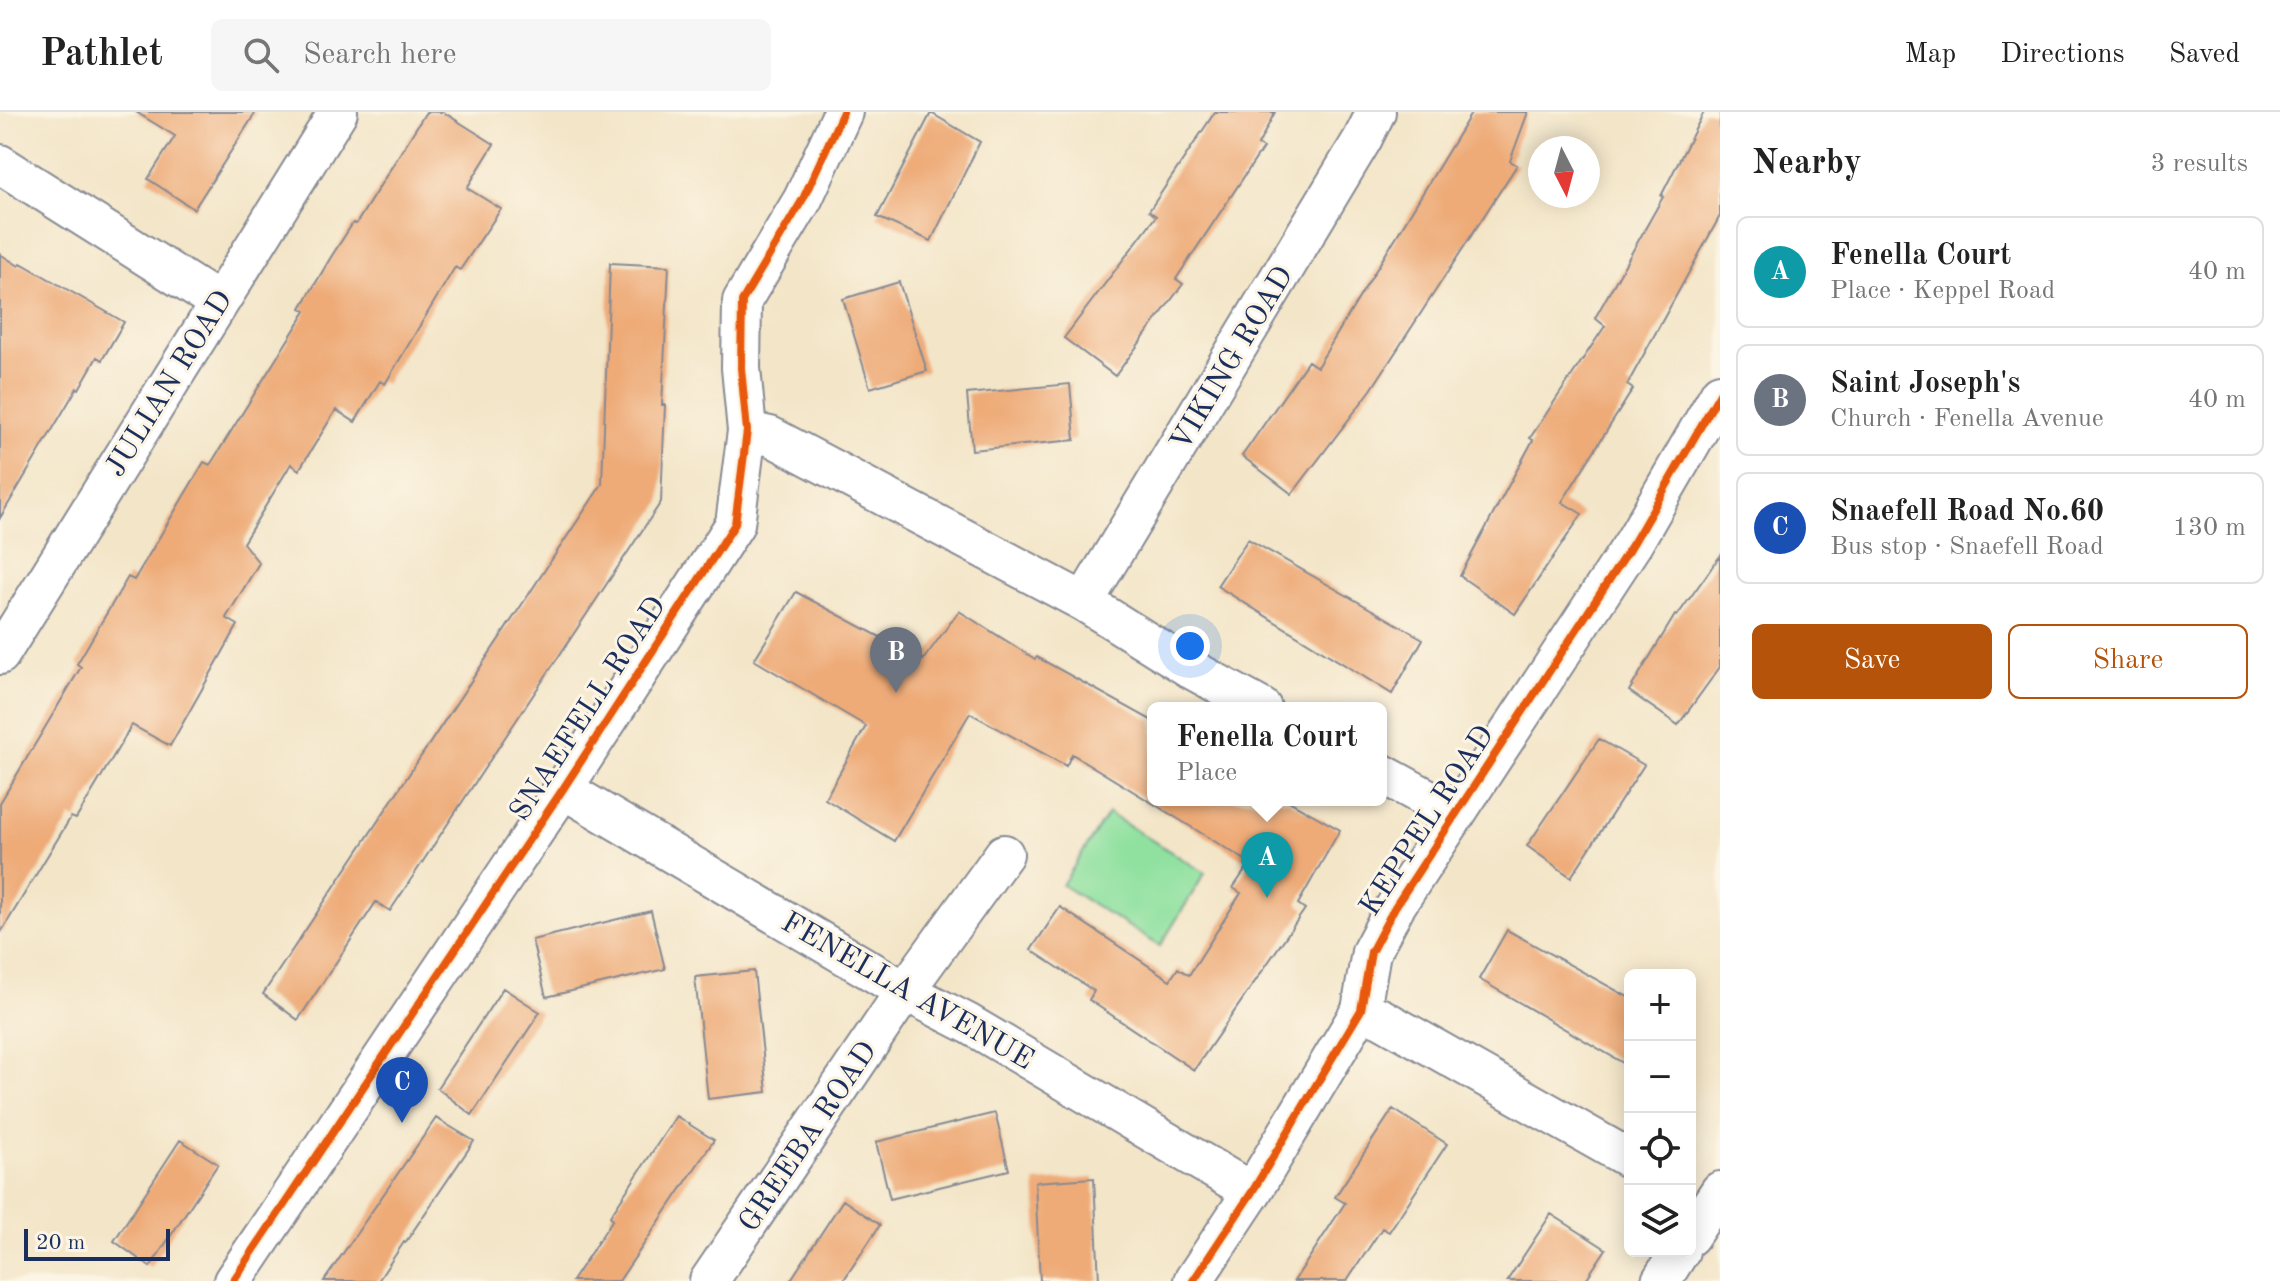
<!DOCTYPE html>
<meta charset="utf-8">
<style>
body{margin:0;font-family:"Old Standard TT",serif;background:#f6f6f6;color:#222}
.controls{position:absolute;right:24px;bottom:24px;display:grid;overflow:hidden;border-radius:12px;box-shadow:0 4px 20px #0003}
.controls button{width:72px;height:72px;display:grid;place-items:center;padding:0;border:0;border-bottom:2px solid #e0e0e0;background:#fff;color:#222;font:40px sans-serif}
.compass{position:absolute;left:1528px;top:24px;width:72px;height:72px;border-radius:50%;background:#fff;box-shadow:0 4px 20px #0003;rotate:174deg}
.scale{position:absolute;left:24px;bottom:20px;width:146px;box-sizing:border-box;padding-left:8px;border:4px solid #1b2f5e;border-top:0;font-size:22px;line-height:28px;white-space:nowrap;color:#1b2f5e;-webkit-text-stroke:6px #fcf5e5;paint-order:stroke}
.you{position:absolute;left:1190px;top:534px;width:28px;height:28px;margin:-20px;border:6px solid #fff;border-radius:50%;background:#1a73e8;box-shadow:0 0 0 12px #1a73e833}
.badge{display:grid;place-items:center;width:52px;height:52px;border-radius:50%;background:#b45309;color:#fff;font-size:26px;font-weight:700}
.pin{position:absolute;translate:-50% -66px;filter:drop-shadow(0 2px 4px #0008)}
.pin::after{content:'';position:absolute;top:42px;width:28px;height:24px;background:inherit;clip-path:polygon(0 0,100% 0,50% 100%)}
.popup{position:absolute;left:1147px;top:590px;width:240px;height:104px;box-sizing:border-box;display:grid;place-content:center;border-radius:12px;background:#fff;filter:drop-shadow(0 2px 6px #0005);font-size:26px;white-space:nowrap;color:#767676}
.popup b{font-size:30px;color:#222}
.popup::after{content:'';position:absolute;left:50%;top:100%;margin-left:-16px;border:16px solid transparent;border-top-color:#fff}
.list{margin:0;padding:0;list-style:none}
h2{display:flex;justify-content:space-between;align-items:center;height:104px;margin:0;padding:0 32px;font-size:34px}
h2 small{font-size:26px;font-weight:400;color:#767676}
.list li{display:grid;grid-template-columns:52px 1fr auto;gap:24px;align-items:center;box-sizing:border-box;height:112px;margin:0 16px 16px;padding:0 16px;border:2px solid #e0e0e0;border-radius:12px}
.list b{display:block;font-size:30px;white-space:nowrap}
.list p{margin:0;font-size:26px;white-space:nowrap;color:#767676}
.list em{font-size:26px;font-style:normal;color:#767676}
.actions{display:flex;gap:16px;padding:24px 32px}
.actions a{flex:1;padding:18px 0;border:2px solid #b45309;border-radius:12px;text-align:center;font-size:28px;color:#b45309}
.actions .main{background:#b45309;color:#fff}
.icon{flex:none;width:44px;height:44px;fill:none;stroke:currentColor;stroke-width:2;stroke-linecap:round;stroke-linejoin:round}
.map{position:relative;flex:none;width:1720px;height:1169px;overflow:hidden}
header{display:flex;align-items:center;gap:48px;box-sizing:border-box;height:112px;padding:0 40px;background:#fff;border-bottom:2px solid #e0e0e0}
header strong{font-size:38px}
nav{display:flex;gap:44px;margin-inline-start:auto;font-size:28px}
.search{width:560px;height:72px;background:#f6f6f6;display:flex;align-items:center;gap:20px;box-sizing:border-box;padding:0 28px;border-radius:12px;color:#767676;font-size:30px}
main{display:flex}
aside{flex:1;background:#fff}
.map>svg:first-child{display:block}
.green{fill:#90e1a0;stroke:#56887f;stroke-width:2}
.building{fill:#eeab78}
.lines{fill:none;stroke-linecap:round;stroke-linejoin:round}
.minor-casing{stroke:#878a93;stroke-width:42}
.minor{stroke:#fff;stroke-width:38}
.cycleway-casing{stroke:#fcf5e5;stroke-width:13}
.cycleway{stroke:#e8590c;stroke-width:8}
.labels{text-anchor:middle;stroke-width:6;stroke-linejoin:round;paint-order:stroke}
.street-label{font-size:30px;fill:#1b2f5e;stroke:#fcf5e5}
</style>
<header>
<strong>Pathlet</strong>
<div class="search"><svg class="icon" aria-label="search" viewBox="0 0 24 24"><circle cx="10" cy="10" r="6"/><path d="M15 15l6 6"/></svg>Search here</div>
<nav><a>Map</a><a>Directions</a><a>Saved</a></nav>
</header>
<main>
<div class="map">
<svg width="1720" height="1169" viewBox="0 0 1720 1169">
<rect width="100%" height="100%" fill="#fcf5e5"/>
<filter id="ink" filterUnits="userSpaceOnUse"><feTurbulence type="fractalNoise" baseFrequency=".0125" numOctaves="2"/><feDisplacementMap in="SourceGraphic" scale="16" xChannelSelector="R" yChannelSelector="G"/><feConvolveMatrix kernelMatrix="1 2 1 2 8 2 1 2 1" color-interpolation-filters="sRGB"/></filter>
<filter id="wash" filterUnits="userSpaceOnUse"><feTurbulence type="fractalNoise" baseFrequency=".006" numOctaves="4" result="noise"/><feDisplacementMap in="SourceGraphic" scale="32" xChannelSelector="R" yChannelSelector="G"/><feGaussianBlur stdDeviation="1.8" result="paint"/><feColorMatrix in="noise" values="0 0 0 0 0 0 0 0 0 0 0 0 0 0 0 0 0 1.4 0 .05"/><feComposite in="paint" operator="in"/></filter>
<g filter="url(#wash)">
<rect width="100%" height="100%" fill="#f3e5c8"/>
<!-- green -->
<path class="green" d="M 1108,701 L 1205,761 L 1160,834 L 1062,773 Z"/>
<g id="blocks">
<!-- building -->
<path class="building" d="M 136,0 L 256,0 L 194,97 L 148,67 L 175,24 Z
M 426,0 L 443,0 L 494,32 L 467,76 L 501,97 L 460,158 L 455,155 L 385,272 L 380,269 L 355,310 L 336,298 L 299,358 L 291,352 L 243,431 L 259,451 L 226,506 L 238,513 L 170,634 L 132,613 L 76,707 L 71,705 L 0,822 L 0,691 L 81,555 L 77,552 L 128,465 L 134,468 L 204,350 L 210,353 L 306,199 L 301,196 L 331,145 L 353,111 L 356,112 Z
M 1215,0 L 1275,0 L 1258,33 L 1263,36 L 1176,167 L 1183,172 L 1115,264 L 1064,226 L 1156,104 L 1149,99 Z
M 1472,0 L 1528,0 L 1510,49 L 1517,53 L 1371,278 L 1292,382 L 1242,344 L 1308,249 L 1317,255 Z
M 1704,0 L 1720,0 L 1720,104 L 1627,273 L 1633,277 L 1562,390 L 1582,402 L 1515,502 L 1460,464 L 1533,328 L 1530,326 L 1605,214 L 1595,206 L 1663,85 L 1661,84 Z
M 931,1 L 980,30 L 931,129 L 877,105 Z
M 0,142 L 19,154 L 21,151 L 124,210 L 102,248 L 97,245 L 79,277 L 77,276 L 0,406 Z
M 610,151 L 669,154 L 662,293 L 665,293 L 661,390 L 390,799 L 376,790 L 298,908 L 263,882 L 602,372 Z
M 899,170 L 927,259 L 870,276 L 843,187 Z
M 1070,272 L 1075,328 L 972,338 L 967,282 Z
M 1248,427 L 1423,527 L 1392,582 L 1217,474 Z
M 1720,444 L 1720,555 L 1678,613 L 1629,579 L 1675,503 L 1677,504 Z
M 796,480 L 923,548 L 959,499 L 1035,547 L 1037,545 L 1153,609 L 1153,688 L 1287,688 L 1340,718 L 1298,792 L 1305,797 L 1194,958 L 1089,888 L 1094,879 L 1031,838 L 1060,795 L 1170,868 L 1178,856 L 1189,863 L 1241,781 L 1233,776 L 1250,751 L 1072,642 L 1066,654 L 970,601 L 894,729 L 825,687 L 866,614 L 754,548 Z
M 1599,627 L 1644,653 L 1571,765 L 1527,734 Z
M 651,799 L 665,857 L 546,885 L 532,828 Z
M 1507,818 L 1630,886 L 1630,955 L 1479,867 Z
M 754,859 L 767,980 L 708,987 L 695,865 Z
M 503,876 L 540,900 L 472,1003 L 437,976 Z
M 1393,997 L 1447,1032 L 1389,1120 L 1382,1116 L 1347,1169 L 1294,1169 L 1345,1091 L 1335,1085 Z
M 995,1001 L 1009,1058 L 890,1087 L 876,1030 Z
M 676,1004 L 714,1028 L 619,1169 L 572,1169 L 613,1107 L 610,1104 Z
M 436,1006 L 474,1029 L 405,1131 L 404,1130 L 378,1169 L 324,1169 Z
M 180,1028 L 218,1052 L 150,1155 L 114,1129 Z
M 1094,1066 L 1099,1169 L 1040,1169 L 1035,1070 Z
M 843,1088 L 880,1113 L 843,1169 L 790,1169 Z
M 1551,1102 L 1606,1137 L 1585,1169 L 1507,1169 Z"/>
</g>
</g>
<g filter="url(#ink)">
<use href="#blocks" fill-opacity="0" stroke="#878a93" stroke-width="2"/>
<g class="lines">
<!-- minor casing -->
<g class="minor-casing">
<path id="minor" d="M 0,52 L 218,190
M 747,319 L 770,324 L 1084,490 L 1191,557 L 1262,596
M 1084,490 L 1362,28 L 1376,0
M 0,543 L 338,0
M 1381,661 L 1456,702
M 563,677 L 905,879 L 969,912 L 1252,1080
M 1361,898 L 1381,906 L 1630,1047
M 1690,1124 L 1720,1079
M 233,1169 L 563,677 L 735,412 L 747,319 L 741,256 L 742,189 L 803,87 L 843,0
M 709,1169 L 905,879 L 1004,742
M 1193,1169 L 1252,1080 L 1361,898 L 1371,840 L 1395,795 L 1634,430 L 1720,281
M 1661,1169 L 1680,1139"/>
</g>
<!-- minor -->
<use href="#minor" class="minor"/>
<!-- cycleway casing -->
<g class="cycleway-casing">
<path id="cycleway" d="M 233,1169 L 563,677 L 735,412 L 747,319 L 741,256 L 742,189 L 803,87 L 843,0
M 1193,1169 L 1252,1080 L 1361,898 L 1371,840 L 1395,795 L 1634,430 L 1720,281"/>
</g>
<!-- cycleway -->
<use href="#cycleway" class="cycleway"/>
</g>
</g>
<g class="labels">
<!-- street labels -->
<g class="street-label">
<text transform="translate(1231 246) rotate(-59)" y="10">VIKING ROAD</text>
<text transform="translate(168 271) rotate(-58)" y="10">JULIAN ROAD</text>
<text transform="translate(587 596) rotate(-57)" y="10">SNAEFELL ROAD</text>
<text transform="translate(1426 708) rotate(-57)" y="10">KEPPEL ROAD</text>
<text transform="translate(908 878) rotate(30)" y="10">FENELLA AVENUE</text>
<text transform="translate(807 1024) rotate(-56)" y="10">GREEBA ROAD</text>
</g>
</g>
</svg>
<div class="controls">
<button>+</button>
<button>−</button>
<button><svg class="icon" aria-label="locate" viewBox="0 0 24 24"><circle cx="12" cy="12" r="6"/><path d="M12 2v4M12 18v4M2 12h4M18 12h4"/></svg></button>
<button><svg class="icon" aria-label="layers" viewBox="0 0 24 24"><path d="M12 4l9 5-9 5-9-5zM3 14l9 5 9-5"/></svg></button>
</div>
<svg class="compass" viewBox="-18 -18 36 36"><path d="M0-13l5 13h-10z" fill="#e53935"/><path d="M0 13l5-13h-10z" fill="#767676"/></svg>
<div class="scale">20 m</div>
<div class="you"></div>
<div class="pin badge" style="left:1267px;top:786px;background:#0f9aa8">A</div>
<div class="popup"><b>Fenella Court</b>Place</div>
<div class="pin badge" style="left:896px;top:581px;background:#6b7280">B</div>
<div class="pin badge" style="left:402px;top:1011px;background:#1a4fb4">C</div>
</div>
<aside>
<h2>Nearby<small>3 results</small></h2>
<ul class="list">
<li><span class="badge" style="background:#0f9aa8">A</span><div><b>Fenella Court</b><p>Place · Keppel Road</p></div><em>40 m</em></li>
<li><span class="badge" style="background:#6b7280">B</span><div><b>Saint Joseph's</b><p>Church · Fenella Avenue</p></div><em>40 m</em></li>
<li><span class="badge" style="background:#1a4fb4">C</span><div><b>Snaefell Road No.60</b><p>Bus stop · Snaefell Road</p></div><em>130 m</em></li>
</ul>
<div class="actions"><a class="main">Save</a><a>Share</a></div>
</aside>
</main>
